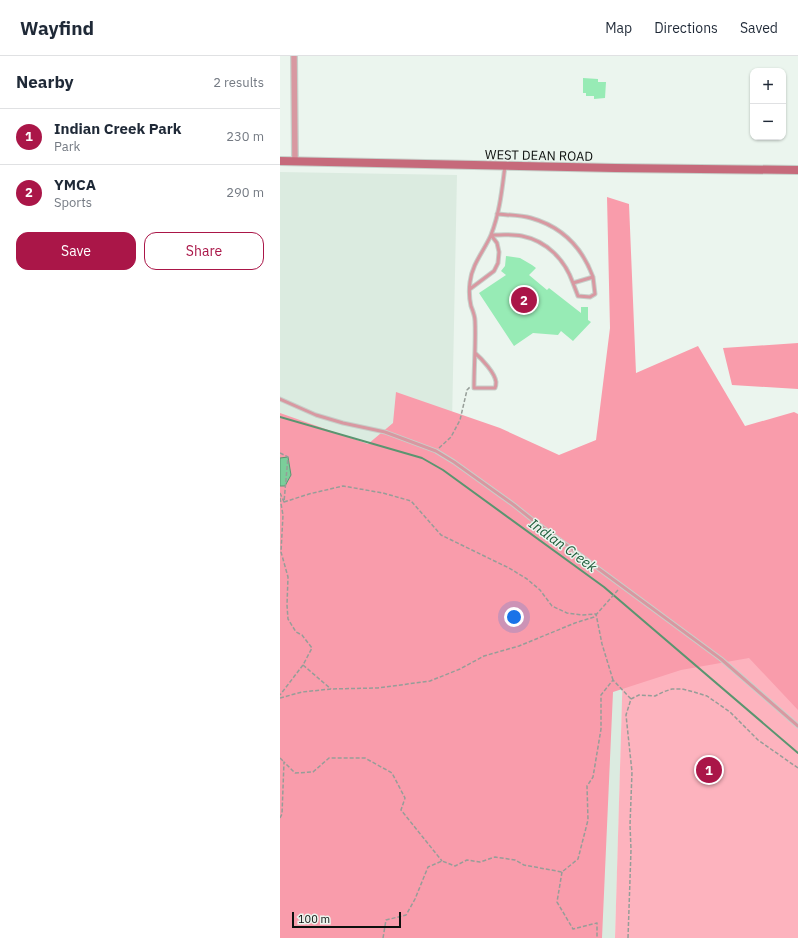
<!DOCTYPE html>
<meta charset="utf-8">
<style>
body{margin:0;font-family:"IBM Plex Sans",sans-serif;background:#f6f6f7;color:#1f2937}
.controls{position:absolute;right:12px;top:12px;display:grid;overflow:hidden;border-radius:8px;box-shadow:0 1px 3px #0004}
.controls button{width:36px;height:36px;display:grid;place-items:center;padding:0;border:0;border-bottom:1px solid #e0e1e3;background:#fff;color:#1f2937;font:20px sans-serif}
.scale{position:absolute;left:12px;bottom:10px;width:109px;box-sizing:border-box;padding-left:4px;border:2px solid #0d100e;border-top:0;font-size:11px;line-height:14px;white-space:nowrap;color:#0d100e;-webkit-text-stroke:3px #ebf5ee;paint-order:stroke}
.you{position:absolute;left:234px;top:561px;width:14px;height:14px;margin:-10px;border:3px solid #fff;border-radius:50%;background:#1a73e8;box-shadow:0 0 0 6px #1a73e833}
.badge{display:grid;place-items:center;width:26px;height:26px;border-radius:50%;background:#aa1648;color:#fff;font-size:13px;font-weight:700}
.pin{position:absolute;translate:-50% -50%;border:2px solid #fff;box-shadow:0 1px 4px #0006}
.list{margin:0;padding:0;list-style:none}
h2{display:flex;justify-content:space-between;align-items:center;height:52px;margin:0;padding:0 16px;font-size:17px}
h2 small{font-size:13px;font-weight:400;color:#747a83}
.list li{display:grid;grid-template-columns:26px 1fr auto;gap:12px;align-items:center;box-sizing:border-box;height:56px;padding:0 16px;border-top:1px solid #e0e1e3}
.list b{display:block;font-size:15px;white-space:nowrap}
.list p{margin:0;font-size:13px;white-space:nowrap;color:#747a83}
.list em{font-size:13px;font-style:normal;color:#747a83}
.actions{display:flex;gap:8px;padding:12px 16px}
.actions a{flex:1;padding:9px 0;border:1px solid #aa1648;border-radius:12px;text-align:center;font-size:14px;color:#aa1648}
.actions .main{background:#aa1648;color:#fff}
.map{position:relative;flex:none;width:518px;height:882px;overflow:hidden}
header{display:flex;align-items:center;gap:24px;box-sizing:border-box;height:56px;padding:0 20px;background:#fff;border-bottom:1px solid #e0e1e3}
header strong{font-size:19px}
nav{display:flex;gap:22px;margin-inline-start:auto;font-size:14px}
main{display:flex}
aside{flex:1;background:#fff}
.map>svg:first-child{display:block}
.built{fill:#dbebe0}
.green{fill:#fdb3be}
.forest{fill:#f99cab}
.water{fill:#7bce9a;stroke:#5a9570}
.lines{fill:none;stroke-linecap:round;stroke-linejoin:round}
.stream{stroke:#5a9570;stroke-width:2}
.building{fill:#97ebb5}
.lane-casing{stroke:#c7d0ca;stroke-width:5}
.street-casing{stroke:#c7d0ca;stroke-width:8}
.secondary-casing{stroke:#c7d0ca;stroke-width:10}
.path{stroke:#969d98;stroke-width:1.5;stroke-dasharray:4 2;stroke-linecap:butt}
.lane{stroke:#d898a1;stroke-width:3}
.street{stroke:#d898a1;stroke-width:5.5}
.secondary{stroke:#c66a7b;stroke-width:8}
.labels{text-anchor:middle;stroke-width:3;stroke-linejoin:round;paint-order:stroke}
.street-label{font-size:13px;fill:#0d100e;stroke:#ebf5ee}
.water-label{font-size:14px;font-style:italic;fill:#1d5a38;stroke:#ebf5ee}
</style>
<header>
<strong>Wayfind</strong>
<nav><a>Map</a><a>Directions</a><a>Saved</a></nav>
</header>
<main>
<aside>
<h2>Nearby<small>2 results</small></h2>
<ul class="list">
<li><span class="badge">1</span><div><b>Indian Creek Park</b><p>Park</p></div><em>230 m</em></li>
<li><span class="badge">2</span><div><b>YMCA</b><p>Sports</p></div><em>290 m</em></li>
</ul>
<div class="actions"><a class="main">Save</a><a>Share</a></div>
</aside>
<div class="map">
<svg width="518" height="882" viewBox="0 0 518 882">
<rect width="100%" height="100%" fill="#ebf5ee"/>
<!-- built -->
<path class="built" d="M 0,116 L 177,119 L 172,367 L 348,457 L 335,882 L 0,882 Z"/>
<!-- green -->
<path class="green" d="M 346,508 L 518,546 L 518,882 L 335,882 Z"/>
<!-- forest -->
<path class="forest" d="M 327,141 L 349,148 L 356,317 L 418,290 L 465,370 L 514,356 L 518,358 L 518,654 L 469,602 L 401,614 L 333,636 L 322,882 L 0,882 L 0,357 L 88,388 L 113,367 L 116,336 L 220,372 L 279,399 L 316,384 L 330,272 Z
M 518,287 L 518,333 L 452,329 L 443,292 Z"/>
<!-- water -->
<path class="water" d="M 8,401 L 11,419 L 5,430 L 0,430 L 0,402 Z"/>
<g class="lines">
<!-- stream -->
<path class="stream" d="M 0,361 L 142,402 L 163,414 L 324,531 L 518,697"/>
</g>
<!-- building -->
<path class="building" d="M 303,22 L 318,23 L 318,26 L 326,26 L 325,42 L 314,43 L 314,40 L 306,40 L 306,37 L 303,37 Z
M 226,200 L 240,202 L 252,209 L 256,212 L 249,219 L 267,234 L 269,232 L 301,257 L 301,251 L 308,251 L 308,264 L 311,266 L 293,285 L 281,275 L 278,279 L 253,277 L 234,290 L 199,237 L 226,219 L 221,215 L 225,210 Z"/>
<g class="lines">
<!-- lane casing -->
<g class="lane-casing">
<path id="lane" d="M 211,179 C 221,179 232,178 242,180 C 267,185 285,204 293,227 L 313,221 C 302,191 283,171 251,162 C 241,159 228,159 217,158
M 293,227 L 298,240 L 310,241 L 315,238 L 313,221
M 190,233 L 214,215 L 218,207 L 219,196 L 217,187 L 211,179
M 195,297 C 202,303 215,317 216,326 C 216,329 216,330 215,332 L 194,332 C 194,309 196,287 195,265 C 195,260 193,255 191,250 C 189,242 189,234 190,226 C 192,208 204,195 211,179 C 220,156 222,133 225,110
M 0,343 L 36,359 L 63,367 L 105,376 L 156,395 L 174,406 L 234,449 L 254,465 L 441,603 L 518,670"/>
</g>
<!-- street casing -->
<g class="street-casing">
<path id="street" d="M 14,0 L 15,105"/>
</g>
<!-- secondary casing -->
<g class="secondary-casing">
<path id="secondary" d="M 0,105 L 335,112 L 518,114"/>
</g>
<!-- path -->
<path class="path" d="M 159,392 L 171,381 L 180,364 L 187,334 L 190,331
M 0,397 L 8,401 L 4,446 L 0,437
M 0,442 L 3,459 L 1,496 L 8,521 L 7,549 L 8,563 L 16,576 L 22,579 L 32,592 L 23,609 L 0,639
M 4,446 L 29,438 L 63,430 L 103,437 L 131,445 L 161,479 L 229,512 L 247,523 L 260,534 L 272,550 L 287,557 L 302,559 L 316,558 L 322,588 L 333,624
M 23,609 L 51,633
M 0,642 L 22,636 L 51,633 L 98,632 L 150,625 L 180,613 L 204,600 L 239,590 L 295,567 L 314,561 L 338,534
M 0,702 L 4,706
M 0,762 L 2,758 L 4,706 L 15,717 L 33,716 L 49,702 L 85,702 L 112,717 L 125,742 L 121,754 L 162,805
M 282,816 L 277,846 L 293,873 L 317,867 L 317,882
M 103,882 L 106,864 L 126,859 L 135,843 L 148,811 L 162,805 L 175,810 L 187,804 L 200,806 L 215,801 L 235,804 L 244,809 L 282,816 L 298,803 L 308,764 L 307,730 L 313,721 L 321,673 L 321,639 L 333,624 L 351,643
M 348,882 L 351,794 L 350,769 L 352,716 L 346,659 L 351,643 L 359,639 L 375,640 L 383,636 L 392,633 L 402,633 L 414,636 L 427,640 L 450,656 L 478,684 L 518,712"/>
<!-- lane -->
<use href="#lane" class="lane"/>
<!-- street -->
<use href="#street" class="street"/>
<!-- secondary -->
<use href="#secondary" class="secondary"/>
</g>
<g class="labels">
<!-- street labels -->
<g class="street-label">
<text transform="translate(259 99) rotate(1)" y="5">WEST DEAN ROAD</text>
</g>
<!-- water labels -->
<g class="water-label">
<text transform="translate(283 489) rotate(36)" y="5">Indian Creek</text>
</g>
</g>
</svg>
<div class="controls">
<button>+</button>
<button>−</button>
</div>
<div class="scale">100 m</div>
<div class="you"></div>
<div class="pin badge" style="left:429px;top:714px">1</div>
<div class="pin badge" style="left:244px;top:244px">2</div>
</div>
</main>
